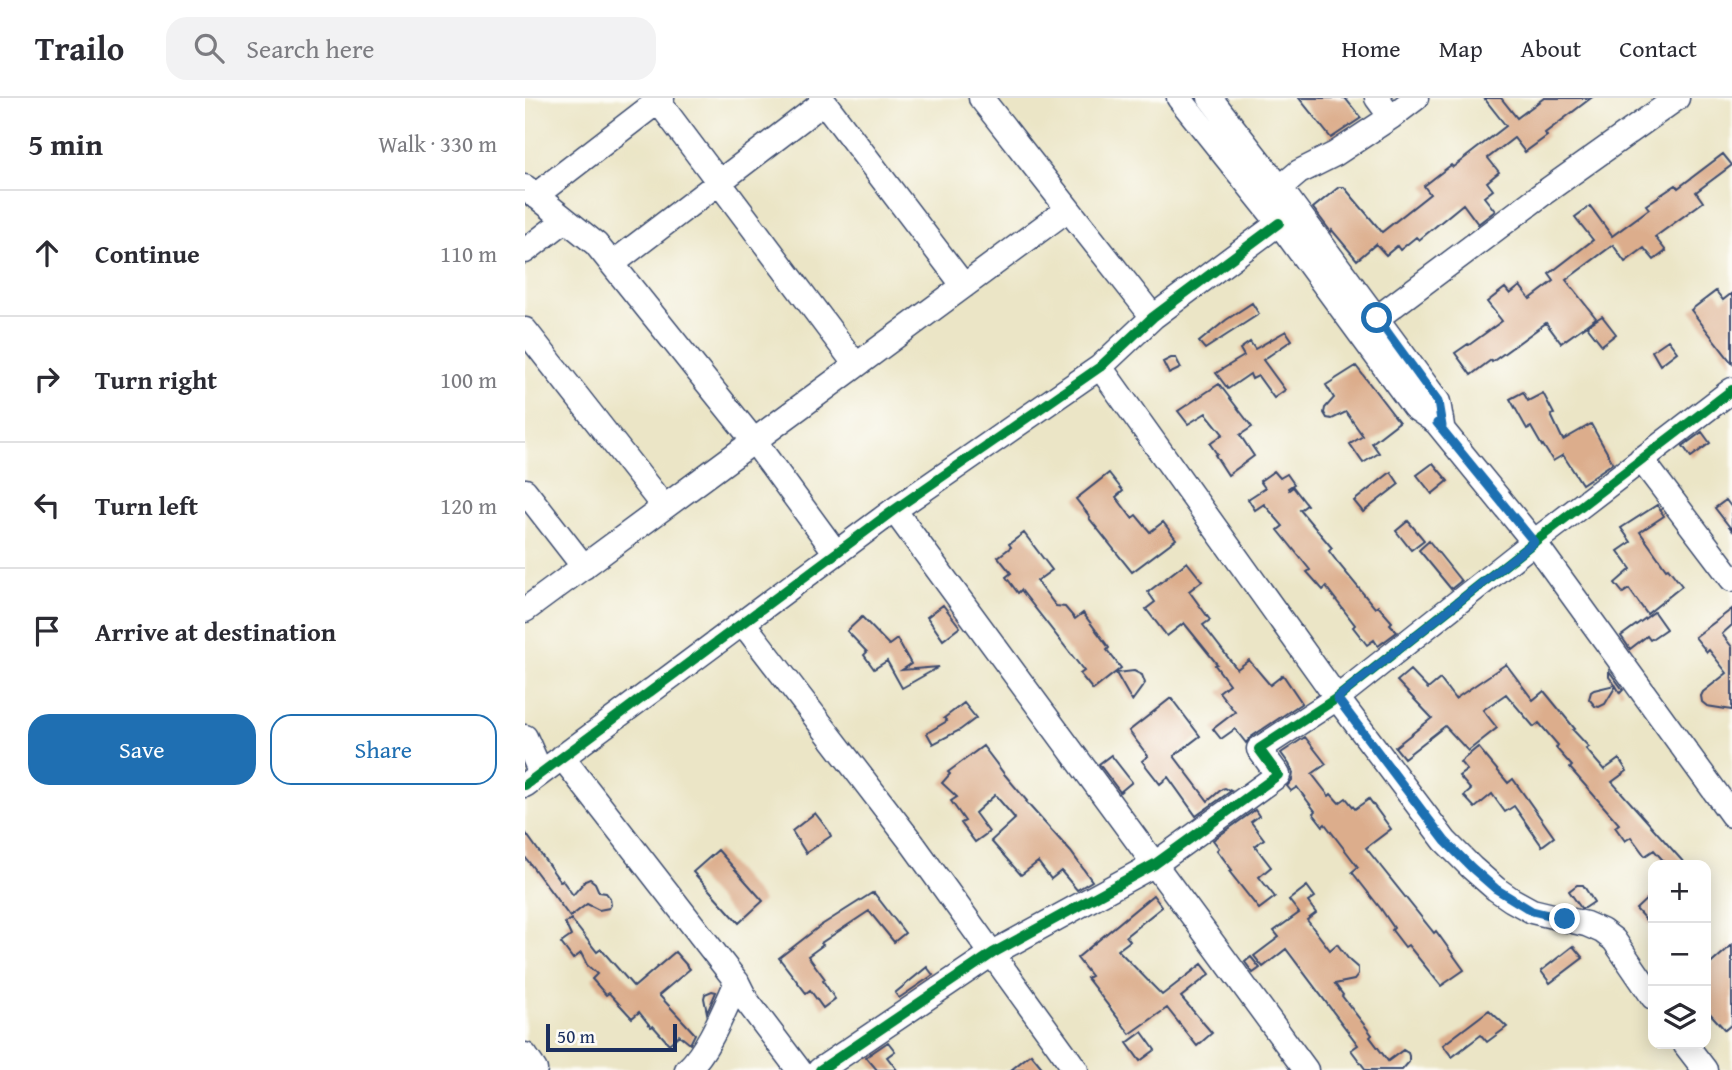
<!DOCTYPE html>
<meta charset="utf-8">
<style>
body{margin:0;font-family:"Gentium Book Plus",serif;background:#f2f2f3;color:#2b2b33}
.controls{position:absolute;right:21px;bottom:21px;display:grid;overflow:hidden;border-radius:14px;box-shadow:0 4px 18px #0003}
.controls button{width:63px;height:63px;display:grid;place-items:center;padding:0;border:0;border-bottom:2px solid #e1e1e2;background:#fff;color:#2b2b33;font:35px sans-serif}
.scale{position:absolute;left:21px;bottom:18px;width:131px;box-sizing:border-box;padding-left:7px;border:4px solid #1b2f5e;border-top:0;font-size:19px;line-height:24px;white-space:nowrap;color:#1b2f5e;-webkit-text-stroke:5px #fdfcf7;paint-order:stroke}
.stop{position:absolute;width:21px;height:21px;margin:-16px;border:5px solid #1f6fb2;border-radius:50%;background:#fff}
.stop.end{background:#1f6fb2;border-color:#fff;box-shadow:0 2px 7px #0008}
.list{margin:0;padding:0;list-style:none}
h2{display:flex;justify-content:space-between;align-items:center;height:91px;margin:0;padding:0 28px;font-size:30px}
h2 small{font-size:23px;font-weight:400;color:#7c7c81}
.list li{display:grid;grid-template-columns:46px 1fr auto;gap:21px;align-items:center;box-sizing:border-box;height:126px;padding:0 28px;border-top:2px solid #e1e1e2}
.list b{display:block;font-size:26px;white-space:nowrap}
.list em{font-size:23px;font-style:normal;color:#7c7c81}
.actions{display:flex;gap:14px;padding:21px 28px}
.actions a{flex:1;padding:16px 0;border:2px solid #1f6fb2;border-radius:21px;text-align:center;font-size:24px;color:#1f6fb2}
.actions .main{background:#1f6fb2;color:#fff}
.icon{flex:none;width:38px;height:38px;fill:none;stroke:currentColor;stroke-width:2;stroke-linecap:round;stroke-linejoin:round}
.map{position:relative;flex:none;width:1207px;height:972px;overflow:hidden}
header{display:flex;align-items:center;gap:42px;box-sizing:border-box;height:98px;padding:0 35px;background:#fff;border-bottom:2px solid #e1e1e2}
header strong{font-size:33px}
nav{display:flex;gap:38px;margin-inline-start:auto;font-size:24px}
.search{width:490px;height:63px;background:#f2f2f3;display:flex;align-items:center;gap:18px;box-sizing:border-box;padding:0 24px;border-radius:21px;color:#7c7c81;font-size:26px}
main{display:flex}
aside{flex:1;background:#fff}
.map>svg:first-child{display:block}
.building{fill:#dcad8c}
.lines{fill:none;stroke-linecap:round;stroke-linejoin:round}
.minor-casing{stroke:#3a4a6e;stroke-width:27}
.minor{stroke:#fff;stroke-width:24}
.cycleway-casing{stroke:#fdfcf7;stroke-width:15}
.cycleway{stroke:#00873e;stroke-width:10}
.route{stroke:#1f6fb2;stroke-width:9}
</style>
<header>
<strong>Trailo</strong>
<div class="search"><svg class="icon" aria-label="search" viewBox="0 0 24 24"><circle cx="10" cy="10" r="6"/><path d="M15 15l6 6"/></svg>Search here</div>
<nav><a>Home</a><a>Map</a><a>About</a><a>Contact</a></nav>
</header>
<main>
<aside>
<h2>5 min<small>Walk · 330 m</small></h2>
<ul class="list">
<li><svg class="icon" aria-label="ahead" viewBox="0 0 24 24"><path d="M12 20V5M6 11l6-6 6 6"/></svg><div><b>Continue</b></div><em>110 m</em></li>
<li><svg class="icon" aria-label="right" viewBox="0 0 24 24"><path d="M7 20v-9h11M14 6l5 5-5 5"/></svg><div><b>Turn right</b></div><em>100 m</em></li>
<li><svg class="icon" aria-label="left" viewBox="0 0 24 24"><path d="M17 20v-9H6M10 6l-5 5 5 5"/></svg><div><b>Turn left</b></div><em>120 m</em></li>
<li><svg class="icon" aria-label="arrive" viewBox="0 0 24 24"><path d="M6 21V4h12l-3 4 3 4H6"/></svg><div><b>Arrive at destination</b></div></li>
</ul>
<div class="actions"><a class="main">Save</a><a>Share</a></div>
</aside>
<div class="map">
<svg width="1207" height="972" viewBox="0 0 1207 972">
<rect width="100%" height="100%" fill="#fdfcf7"/>
<filter id="ink" filterUnits="userSpaceOnUse"><feTurbulence type="fractalNoise" baseFrequency=".0143" numOctaves="2"/><feDisplacementMap in="SourceGraphic" scale="14" xChannelSelector="R" yChannelSelector="G"/><feConvolveMatrix kernelMatrix="1 2 1 2 8 2 1 2 1" color-interpolation-filters="sRGB"/></filter>
<filter id="wash" filterUnits="userSpaceOnUse"><feTurbulence type="fractalNoise" baseFrequency=".00686" numOctaves="4" result="noise"/><feDisplacementMap in="SourceGraphic" scale="28" xChannelSelector="R" yChannelSelector="G"/><feGaussianBlur stdDeviation="1.57" result="paint"/><feColorMatrix in="noise" values="0 0 0 0 0 0 0 0 0 0 0 0 0 0 0 0 0 1.4 0 .05"/><feComposite in="paint" operator="in"/></filter>
<g filter="url(#wash)">
<rect width="100%" height="100%" fill="#ebe5c6"/>
<g id="blocks">
<!-- building -->
<path class="building" d="M 774,0 L 820,0 L 836,20 L 806,40 Z
M 959,0 L 976,0 L 992,20 L 1019,0 L 1066,0 L 1020,35 L 1022,38 L 1000,54 L 989,40 L 963,60 L 974,74 L 962,84 L 968,92 L 959,99 L 970,113 L 953,126 L 938,106 L 894,142 L 891,139 L 875,152 L 872,148 L 861,157 L 851,146 L 832,162 L 807,132 L 806,134 L 788,110 L 814,89 L 819,89 L 857,134 L 905,96 L 899,88 L 926,67 L 928,69 L 981,28 Z
M 1198,56 L 1207,67 L 1171,94 L 1178,104 L 1130,139 L 1141,153 L 1129,162 L 1119,150 L 1100,164 L 1088,147 L 1041,182 L 1071,220 L 1036,245 L 1021,225 L 967,264 L 966,262 L 946,277 L 930,255 L 943,246 L 944,247 L 977,223 L 962,204 L 980,190 L 985,196 L 995,188 L 1005,201 L 1029,183 L 1024,176 L 1068,142 L 1050,119 L 1065,108 L 1087,138 L 1124,111 L 1121,107 L 1151,87 L 1153,90 Z
M 1191,193 L 1198,202 L 1207,195 L 1207,265 L 1166,212 Z
M 727,205 L 734,216 L 680,251 L 674,244 L 701,222 Z
M 1077,218 L 1091,236 L 1077,247 L 1062,228 Z
M 761,233 L 767,242 L 738,262 L 760,292 L 749,300 L 733,278 L 727,281 L 725,276 L 703,291 L 691,275 L 719,258 L 715,251 L 725,244 L 730,251 Z
M 1143,242 L 1152,254 L 1135,267 L 1127,253 Z
M 646,260 L 651,260 L 656,270 L 644,276 L 638,264 Z
M 831,268 L 874,324 L 847,345 L 854,355 L 838,365 L 825,346 L 838,338 L 821,314 L 807,321 L 802,320 L 799,315 L 800,310 L 809,300 L 801,287 Z
M 694,286 L 727,329 L 715,337 L 729,358 L 703,377 L 690,357 L 692,356 L 685,346 L 698,336 L 681,315 L 663,326 L 653,313 Z
M 998,294 L 1003,303 L 1018,295 L 1029,316 L 1026,317 L 1038,342 L 1066,326 L 1088,365 L 1057,386 L 1038,357 L 1028,363 L 1018,347 L 1017,348 L 1006,329 L 1002,331 L 985,301 Z
M 1177,334 L 1185,345 L 1166,359 L 1158,348 Z
M 908,365 L 923,383 L 907,396 L 892,377 Z
M 749,373 L 755,380 L 762,376 L 769,386 L 763,390 L 764,392 L 768,389 L 782,407 L 775,412 L 807,450 L 804,453 L 813,465 L 850,510 L 853,508 L 867,524 L 865,526 L 872,534 L 853,548 L 849,542 L 842,547 L 828,529 L 830,527 L 801,489 L 798,492 L 782,474 L 785,472 L 753,432 L 758,428 L 739,406 L 730,412 L 723,401 L 740,390 L 735,383 Z
M 866,374 L 874,386 L 838,414 L 829,403 Z
M 584,375 L 598,393 L 591,399 L 607,420 L 611,417 L 625,434 L 638,424 L 651,441 L 607,474 L 564,420 L 565,419 L 551,401 Z
M 1201,402 L 1207,410 L 1207,432 L 1190,410 Z
M 1132,407 L 1139,418 L 1115,434 L 1141,471 L 1143,470 L 1157,488 L 1122,516 L 1104,491 L 1098,495 L 1090,485 L 1106,471 L 1093,453 L 1106,444 L 1096,430 Z
M 883,423 L 899,442 L 886,452 L 871,433 Z
M 499,435 L 527,472 L 512,483 L 531,508 L 540,509 L 550,521 L 558,515 L 584,550 L 582,552 L 596,570 L 568,592 L 555,576 L 559,573 L 496,492 L 493,495 L 481,479 L 486,475 L 473,459 L 486,449 L 484,446 Z
M 904,443 L 936,483 L 926,491 L 894,452 Z
M 662,464 L 677,483 L 664,493 L 685,522 L 678,527 L 712,571 L 724,562 L 745,587 L 758,577 L 777,605 L 726,639 L 721,645 L 710,631 L 696,641 L 688,631 L 710,614 L 694,594 L 704,586 L 690,567 L 692,566 L 659,525 L 642,538 L 621,511 L 630,504 L 623,494 Z
M 418,507 L 435,529 L 418,542 L 402,519 Z
M 1207,511 L 1207,527 L 1197,536 L 1207,549 L 1207,612 L 1182,608 L 1177,604 L 1176,598 L 1178,594 L 1202,575 L 1184,552 L 1182,554 L 1170,539 Z
M 1129,514 L 1141,531 L 1125,542 L 1122,538 L 1105,551 L 1096,538 Z
M 337,519 L 364,547 L 372,541 L 386,566 L 377,572 L 414,569 L 377,590 L 362,563 L 349,571 L 339,557 L 342,554 L 322,533 Z
M 981,566 L 1008,602 L 1019,593 L 1050,631 L 1048,632 L 1064,649 L 1061,651 L 1079,672 L 1094,661 L 1102,673 L 1087,684 L 1161,767 L 1142,767 L 1129,752 L 1120,758 L 1106,739 L 1100,743 L 1090,729 L 1094,726 L 1045,670 L 1047,668 L 1031,650 L 1033,647 L 1014,625 L 1009,629 L 981,596 L 958,612 L 972,630 L 943,653 L 920,628 L 879,660 L 870,649 L 907,620 L 872,583 L 885,572 L 903,591 L 915,581 L 930,601 Z
M 609,573 L 617,577 L 620,585 L 607,603 L 591,575 Z
M 1084,573 L 1098,592 L 1095,595 L 1091,588 L 1080,606 L 1074,609 L 1070,608 L 1064,601 L 1066,594 L 1069,592 L 1090,587 L 1084,579 Z
M 646,600 L 675,638 L 649,658 L 683,703 L 697,691 L 700,690 L 706,693 L 671,718 L 643,679 L 635,686 L 617,663 L 623,658 L 604,633 Z
M 439,605 L 451,620 L 435,632 L 408,646 L 402,635 L 422,623 L 419,620 Z
M 780,639 L 801,666 L 787,676 L 804,698 L 806,696 L 814,705 L 821,700 L 830,711 L 844,701 L 866,731 L 841,750 L 909,835 L 911,833 L 939,872 L 916,888 L 883,847 L 880,849 L 867,832 L 869,830 L 856,811 L 827,774 L 833,769 L 800,726 L 798,728 L 788,715 L 790,713 L 772,689 L 766,693 L 762,688 L 767,682 L 768,675 L 764,666 L 756,655 Z
M 458,648 L 480,677 L 502,703 L 501,704 L 546,754 L 567,783 L 552,792 L 536,773 L 526,781 L 513,764 L 496,777 L 466,743 L 490,721 L 488,719 L 489,719 L 470,697 L 450,715 L 464,734 L 450,744 L 436,725 L 440,723 L 426,703 L 432,699 L 417,685 L 425,676 L 423,674 Z
M 953,649 L 983,685 L 988,681 L 1029,739 L 1017,748 L 989,708 L 980,714 L 967,696 L 950,710 L 939,698 L 946,692 L 934,678 L 942,672 L 935,664 Z
M 586,657 L 607,684 L 595,694 L 574,666 Z
M 730,712 L 734,718 L 726,724 L 739,741 L 730,748 L 746,769 L 734,779 L 750,799 L 734,811 L 704,773 L 707,772 L 692,752 L 694,750 L 688,742 Z
M 290,715 L 303,732 L 306,738 L 281,755 L 267,733 Z
M 0,734 L 35,783 L 37,782 L 48,797 L 60,783 L 65,781 L 70,785 L 74,794 L 81,795 L 85,800 L 86,807 L 84,810 L 74,812 L 62,806 L 45,819 L 0,759 Z
M 193,752 L 238,803 L 214,825 L 168,774 Z
M 1052,787 L 1058,787 L 1069,804 L 1060,810 L 1056,810 L 1044,793 Z
M 782,788 L 790,799 L 783,804 L 791,815 L 782,822 L 805,852 L 812,846 L 825,863 L 833,870 L 833,877 L 829,882 L 810,886 L 818,897 L 817,898 L 847,937 L 845,939 L 863,963 L 878,952 L 883,955 L 884,958 L 884,964 L 877,972 L 841,972 L 826,952 L 833,947 L 761,851 L 738,869 L 729,858 L 754,839 L 749,833 L 774,815 L 764,802 Z
M 347,795 L 348,796 L 349,795 L 380,835 L 369,844 L 344,813 L 296,845 L 298,847 L 283,858 L 300,881 L 298,883 L 310,901 L 298,910 L 285,892 L 281,895 L 254,860 L 295,828 Z
M 1128,795 L 1128,830 L 1111,811 Z
M 628,797 L 637,809 L 601,838 L 605,843 L 593,852 L 637,897 L 677,866 L 685,876 L 656,899 L 687,935 L 672,948 L 642,910 L 605,936 L 562,880 L 566,878 L 552,860 Z
M 46,821 L 72,854 L 76,851 L 109,889 L 150,854 L 165,871 L 134,897 L 170,936 L 165,946 L 154,937 L 144,946 L 128,928 L 126,929 L 114,914 L 107,920 L 84,895 L 81,897 L 67,881 L 72,876 L 62,867 L 56,855 L 48,861 L 36,845 L 46,838 L 40,825 Z
M 1207,847 L 1207,926 L 1200,932 L 1181,911 L 1181,870 Z
M 1048,848 L 1058,860 L 1025,885 L 1016,873 Z
M 726,859 L 735,870 L 728,875 L 720,864 Z
M 402,869 L 408,877 L 374,900 L 370,895 Z
M 187,893 L 191,894 L 182,915 L 179,900 L 180,896 Z
M 964,912 L 982,929 L 962,944 L 956,937 L 927,959 L 918,947 Z
M 617,934 L 630,952 L 615,963 L 602,945 Z
M 363,944 L 370,953 L 362,959 L 372,972 L 352,972 L 341,959 Z
M 506,956 L 519,972 L 486,972 Z"/>
</g>
</g>
<g filter="url(#ink)">
<use href="#blocks" fill-opacity="0" stroke="#3a4a6e" stroke-width="2"/>
<g class="lines">
<!-- minor casing -->
<g class="minor-casing">
<path id="minor" d="M 296,0 L 439,188
M 456,0 L 628,219
M 654,0 L 754,125 L 889,309 L 917,328
M 685,0 L 755,90 L 913,304 L 917,328
M 852,0 L 866,19
M 133,3 L 331,267
M 0,89 L 71,146 L 229,343 L 311,455
M 755,90 L 774,74 L 810,56 L 866,19 L 891,0
M 10,98 L 137,0
M 0,153 L 40,122
M 87,166 L 299,4
M 852,220 L 1020,94 L 1152,0
M 0,232 L 139,409
M 575,269 L 812,600 L 920,743 L 947,770 L 971,791 L 987,802 L 1007,813 L 1061,826 L 1077,833 L 1089,842 L 1128,899
M 912,325 L 1009,444 L 1207,717
M 1116,361 L 1207,481
M 0,393 L 59,469
M 369,412 L 781,972
M 0,512 L 543,111
M 218,525 L 387,745 L 551,972
M 0,639 L 16,675
M 37,659 L 212,884 L 221,902 L 274,972
M 0,687 L 369,412 L 575,269 L 628,219 L 754,125
M 1160,946 L 1180,972
M 0,957 L 10,972
M 162,972 C 183,954 200,910 212,884
M 295,972 L 468,855 L 630,766 L 753,677 L 734,651 L 812,600 L 1009,444 L 1207,292"/>
</g>
<!-- minor -->
<use href="#minor" class="minor"/>
<!-- cycleway casing -->
<g class="cycleway-casing">
<path id="cycleway" d="M 0,687 L 369,412 L 575,269 L 628,219 L 754,125
M 295,972 L 468,855 L 630,766 L 753,677 L 734,651 L 812,600 L 1009,444 L 1207,292"/>
</g>
<!-- cycleway -->
<use href="#cycleway" class="cycleway"/>
</g>
</g>
<g class="lines" filter="url(#ink)">
<!-- route -->
<path class="route" d="M 852,220 L 913,304 L 917,328 L 912,325 L 1009,444 L 812,600 L 920,743 L 947,770 L 971,791 L 1007,813 L 1040,821"/>
</g>
</svg>
<div class="controls">
<button>+</button>
<button>−</button>
<button><svg class="icon" aria-label="layers" viewBox="0 0 24 24"><path d="M12 4l9 5-9 5-9-5zM3 14l9 5 9-5"/></svg></button>
</div>
<div class="scale">50 m</div>
<div class="stop" style="left:852px;top:220px"></div>
<div class="stop end" style="left:1040px;top:821px"></div>
</div>
</main>
